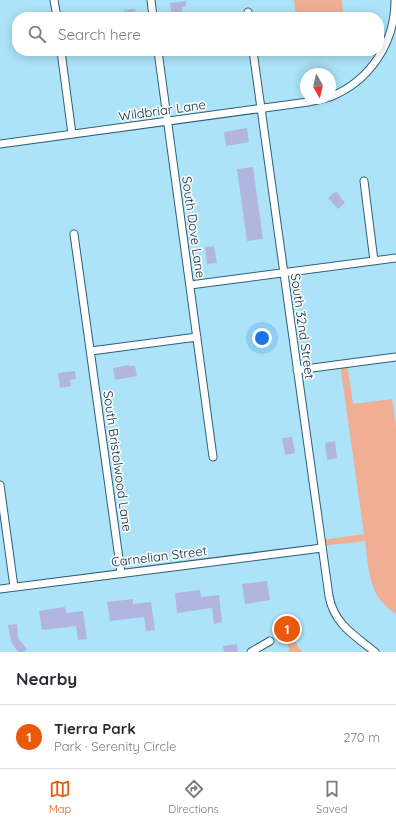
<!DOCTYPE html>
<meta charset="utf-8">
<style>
body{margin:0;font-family:Quicksand,sans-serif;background:#f2f2f3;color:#2b2b33}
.compass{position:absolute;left:300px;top:68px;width:36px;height:36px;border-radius:50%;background:#fff;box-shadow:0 2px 10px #0003;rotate:172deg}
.you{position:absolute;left:262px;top:338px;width:14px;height:14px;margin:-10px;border:3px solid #fff;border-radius:50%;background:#1a73e8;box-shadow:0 0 0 6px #1a73e833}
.badge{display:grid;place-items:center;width:26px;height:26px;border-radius:50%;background:#ea580c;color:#fff;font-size:13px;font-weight:700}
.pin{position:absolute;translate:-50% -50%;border:2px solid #fff;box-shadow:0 1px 4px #0006}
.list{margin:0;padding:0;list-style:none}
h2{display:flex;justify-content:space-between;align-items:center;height:52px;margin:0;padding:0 16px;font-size:17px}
h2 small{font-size:13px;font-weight:400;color:#7c7c81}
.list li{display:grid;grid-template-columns:26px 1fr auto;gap:12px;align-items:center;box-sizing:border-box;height:64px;padding:0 16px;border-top:1px solid #e1e1e2}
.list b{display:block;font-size:15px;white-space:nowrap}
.list p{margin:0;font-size:13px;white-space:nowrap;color:#7c7c81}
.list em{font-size:13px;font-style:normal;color:#7c7c81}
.icon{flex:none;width:22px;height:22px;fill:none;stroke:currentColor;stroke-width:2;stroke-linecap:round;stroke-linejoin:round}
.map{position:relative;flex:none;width:396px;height:652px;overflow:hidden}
.search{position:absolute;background:#fff;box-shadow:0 2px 10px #0003;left:12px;right:12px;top:12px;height:44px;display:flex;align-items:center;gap:10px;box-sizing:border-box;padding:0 14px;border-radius:16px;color:#7c7c81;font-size:15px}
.sheet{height:116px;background:#fff}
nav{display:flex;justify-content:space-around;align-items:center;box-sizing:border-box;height:56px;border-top:1px solid #e1e1e2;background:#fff;font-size:11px;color:#7c7c81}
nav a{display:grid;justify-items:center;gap:2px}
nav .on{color:#ea580c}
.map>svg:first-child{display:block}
.green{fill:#f0af95}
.building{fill:#b3b5e1}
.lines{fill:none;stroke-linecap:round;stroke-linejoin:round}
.minor-casing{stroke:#2c6173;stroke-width:9}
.minor{stroke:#fff;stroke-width:7}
.labels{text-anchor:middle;stroke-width:3.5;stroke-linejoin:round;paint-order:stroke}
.street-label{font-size:13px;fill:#122830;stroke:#f6fbfd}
</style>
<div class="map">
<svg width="396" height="652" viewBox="0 0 396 652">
<rect width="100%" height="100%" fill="#ace3f8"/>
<!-- green -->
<path class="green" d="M 294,0 L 342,0 L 343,12 L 342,17 L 296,17 Z
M 347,363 L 353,404 L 392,399 L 396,426 L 396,614 C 392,611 387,608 384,604 C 368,589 368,561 365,541 L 322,546 L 321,540 L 364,534 L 340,364 Z
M 285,620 L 292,637 L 302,652 L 289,652 Z"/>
<!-- building -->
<path class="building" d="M 186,1 L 186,6 L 182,7 L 183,17 L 172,17 L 170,3 Z
M 135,9 L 136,17 L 125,17 L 124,10 Z
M 247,128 L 249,142 L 226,146 L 224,132 Z
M 253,167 L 263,239 L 247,241 L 237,169 Z
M 336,191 L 345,203 L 338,209 L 328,198 Z
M 214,246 L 217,263 L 207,264 L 205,247 Z
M 129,365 L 129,366 L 135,366 L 137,376 L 115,380 L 113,368 Z
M 75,371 L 76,379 L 70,380 L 71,386 L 60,388 L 58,373 Z
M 292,437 L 295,453 L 285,455 L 282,438 Z
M 335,441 L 337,458 L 327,460 L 325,443 Z
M 267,581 L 270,600 L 245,604 L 242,584 Z
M 200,590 L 201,597 L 219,595 L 222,622 L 214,624 L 212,608 L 177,613 L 175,593 Z
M 133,599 L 133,604 L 151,602 L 155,630 L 146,631 L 144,617 L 110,621 L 107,602 Z
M 65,607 L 66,613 L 83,611 L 87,639 L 78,640 L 76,626 L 42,630 L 39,611 Z
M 17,624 L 18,638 L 27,649 L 24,652 L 18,652 L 11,642 L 8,625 Z
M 237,644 L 238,652 L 224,652 L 223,646 Z"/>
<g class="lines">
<!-- minor casing -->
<g class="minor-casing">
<path id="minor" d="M 54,0 L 57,17
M 151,0 L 153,17
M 248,12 L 249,17
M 61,51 L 72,134
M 158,51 L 213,457
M 253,51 L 329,596 C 334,624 354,635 375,652
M 330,97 C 370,81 395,43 395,0
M 0,144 L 308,102 L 326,98
M 364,181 L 374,261
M 74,234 L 121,573
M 190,285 L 396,258
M 91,351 L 197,337
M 297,370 L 396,357
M 0,485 L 14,587
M 0,589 L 322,548
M 251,652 L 270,641"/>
</g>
<!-- minor -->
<use href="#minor" class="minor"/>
</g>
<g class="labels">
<!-- street labels -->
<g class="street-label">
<text transform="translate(162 110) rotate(-8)" y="5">Wildbriar Lane</text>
<text transform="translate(194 227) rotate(82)" y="5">South Dove Lane</text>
<text transform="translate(303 326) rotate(82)" y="5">South 32nd Street</text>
<text transform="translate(118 461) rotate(82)" y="5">South Bristolwood Lane</text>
<text transform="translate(159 556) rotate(-7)" y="5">Carnelian Street</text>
</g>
</g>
</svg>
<svg class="compass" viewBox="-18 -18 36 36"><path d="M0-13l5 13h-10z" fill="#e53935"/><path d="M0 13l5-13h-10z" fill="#7c7c81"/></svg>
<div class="you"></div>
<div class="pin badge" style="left:287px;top:629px">1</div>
<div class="search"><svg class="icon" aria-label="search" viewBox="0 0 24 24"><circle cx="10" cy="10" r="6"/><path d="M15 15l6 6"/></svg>Search here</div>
</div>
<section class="sheet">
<h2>Nearby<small></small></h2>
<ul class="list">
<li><span class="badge">1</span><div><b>Tierra Park</b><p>Park · Serenity Circle</p></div><em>270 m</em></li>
</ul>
</section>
<nav>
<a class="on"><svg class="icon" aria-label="map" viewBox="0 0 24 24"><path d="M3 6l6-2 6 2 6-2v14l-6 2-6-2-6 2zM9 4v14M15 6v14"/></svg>Map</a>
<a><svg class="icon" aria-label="directions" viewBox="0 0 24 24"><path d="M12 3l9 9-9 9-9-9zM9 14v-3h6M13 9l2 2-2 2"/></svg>Directions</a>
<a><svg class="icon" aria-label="saved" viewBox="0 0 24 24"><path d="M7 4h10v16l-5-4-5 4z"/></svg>Saved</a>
</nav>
